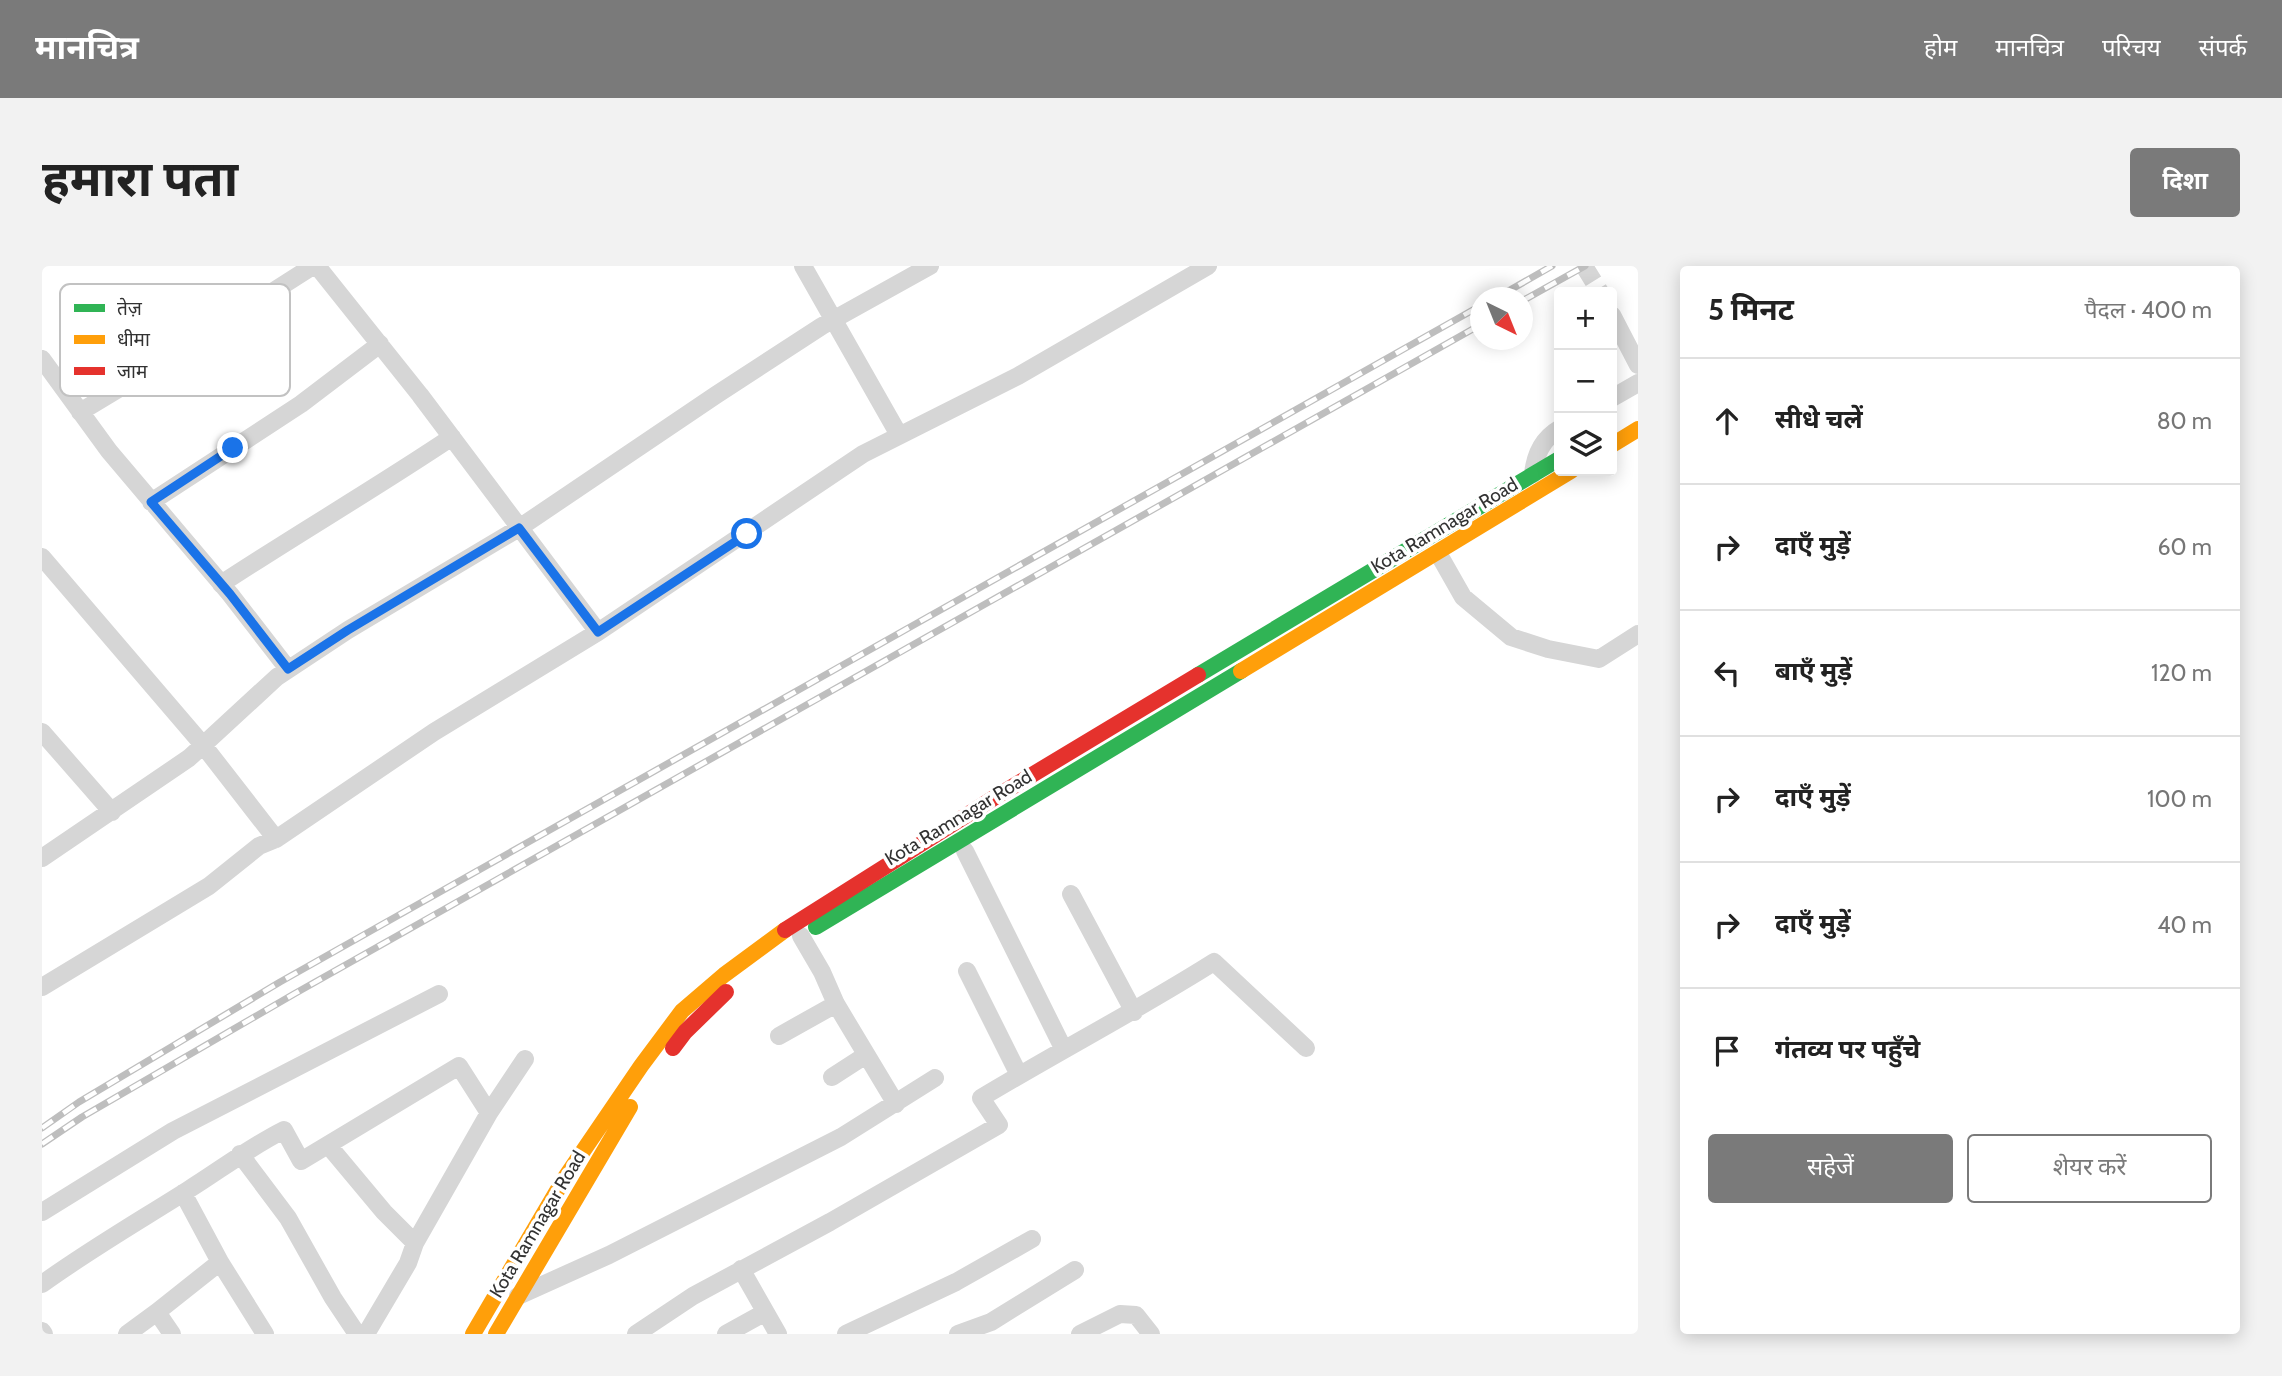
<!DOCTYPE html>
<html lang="hi">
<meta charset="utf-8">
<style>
body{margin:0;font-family:Cabin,"Noto Sans Devanagari",sans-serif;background:#f2f2f2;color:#222}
.controls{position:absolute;right:21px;top:21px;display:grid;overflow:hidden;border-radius:7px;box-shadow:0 4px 18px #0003}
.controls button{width:63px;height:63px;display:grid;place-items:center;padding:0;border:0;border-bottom:2px solid #e0e0e0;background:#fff;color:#222;font:35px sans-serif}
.compass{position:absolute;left:1428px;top:21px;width:63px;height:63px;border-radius:50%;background:#fff;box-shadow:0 4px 18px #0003;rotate:137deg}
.stop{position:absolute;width:21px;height:21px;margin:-16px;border:5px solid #1a73e8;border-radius:50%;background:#fff}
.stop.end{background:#1a73e8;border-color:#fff;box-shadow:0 2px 7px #0008}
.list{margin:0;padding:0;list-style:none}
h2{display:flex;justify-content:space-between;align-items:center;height:91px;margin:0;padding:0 28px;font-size:30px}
h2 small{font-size:23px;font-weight:400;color:#767676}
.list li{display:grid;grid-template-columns:46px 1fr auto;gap:21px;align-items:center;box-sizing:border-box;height:126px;padding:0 28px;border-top:2px solid #e0e0e0}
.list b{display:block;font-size:26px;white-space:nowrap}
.list em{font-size:23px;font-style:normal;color:#767676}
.actions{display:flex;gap:14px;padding:21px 28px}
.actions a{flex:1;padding:16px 0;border:2px solid #7a7a7a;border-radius:7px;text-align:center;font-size:24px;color:#7a7a7a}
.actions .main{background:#7a7a7a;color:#fff}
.icon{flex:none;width:38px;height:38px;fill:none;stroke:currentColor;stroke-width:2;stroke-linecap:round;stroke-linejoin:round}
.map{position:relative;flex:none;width:1596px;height:1068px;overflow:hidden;border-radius:7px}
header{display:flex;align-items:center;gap:42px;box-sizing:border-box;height:98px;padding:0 35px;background:#7a7a7a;color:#fff}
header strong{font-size:33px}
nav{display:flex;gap:38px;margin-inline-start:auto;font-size:24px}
.intro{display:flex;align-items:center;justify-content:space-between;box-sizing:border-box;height:168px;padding:0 42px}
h1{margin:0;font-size:49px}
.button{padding:18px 32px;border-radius:7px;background:#7a7a7a;color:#fff;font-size:24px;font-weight:700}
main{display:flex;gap:42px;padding:0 42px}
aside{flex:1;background:#fff;border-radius:7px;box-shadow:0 4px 18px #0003}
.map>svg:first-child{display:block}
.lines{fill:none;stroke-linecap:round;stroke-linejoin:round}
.street-tunnel{stroke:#d6d6d6;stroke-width:18;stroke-dasharray:18 9;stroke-linecap:butt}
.street{stroke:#d6d6d6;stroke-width:18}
.fast{stroke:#30b455;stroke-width:16}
.slow{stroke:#ff9f0a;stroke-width:16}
.jam{stroke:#e5322d;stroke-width:16}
.rail-casing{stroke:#bebebe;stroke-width:7}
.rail{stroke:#fff;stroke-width:4.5;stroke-dasharray:13;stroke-linecap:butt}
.route{stroke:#1a73e8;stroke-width:9}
.labels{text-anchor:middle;stroke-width:7;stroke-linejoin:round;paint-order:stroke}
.street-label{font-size:19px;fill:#323232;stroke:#fff}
.key{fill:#fff;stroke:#c2c2c2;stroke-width:2}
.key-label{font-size:19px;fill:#323232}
</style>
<header>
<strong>मानचित्र</strong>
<nav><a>होम</a><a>मानचित्र</a><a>परिचय</a><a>संपर्क</a></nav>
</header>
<div class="intro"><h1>हमारा पता</h1><a class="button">दिशा</a></div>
<main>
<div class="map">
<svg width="1596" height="1068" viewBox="0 0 1596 1068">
<rect width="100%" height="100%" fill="#fff"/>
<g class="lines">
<!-- street-tunnel -->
<path class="street-tunnel" d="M 1542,0 L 1558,26"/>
<!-- street -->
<path class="street" d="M 275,0 L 378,129 L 556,366
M 761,0 L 857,169
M 1570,49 L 1596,99
M 0,93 L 67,185 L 188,328 L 246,403
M 1570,132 L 1596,117
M 38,146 L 116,99 L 271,0
M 1491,208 C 1493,189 1500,173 1517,163
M 109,236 L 259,138 L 338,78
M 1396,287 L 1421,331 L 1469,371 L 1506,383 L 1557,393 L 1596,368
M 0,291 L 161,479 L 234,573 L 217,580 L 167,620 L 0,721
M 179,318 C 255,268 334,222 410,171
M 0,466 L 70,546
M 234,573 L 392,466 L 556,366 L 821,188 L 976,110 L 1166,0
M 923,585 L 1021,782
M 0,592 L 147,492 L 235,411 L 306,364 L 477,262 L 674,129 L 780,60 L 888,0
M 1029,628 L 1092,746
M 759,670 L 780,706 L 794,738 L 854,838
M 925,705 L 977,809
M 737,770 L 794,738
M 790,811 L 824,789
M 286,879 L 342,946 L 373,977
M 198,888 L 246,952 L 291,1032 L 315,1068
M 141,927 L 178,996 L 223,1068
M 0,946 L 131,865 L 397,728
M 699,1003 L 736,1068
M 0,1018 C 47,984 97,955 146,924 C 178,904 208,881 242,864 L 259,895 L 417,800 L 447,847
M 476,1030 L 567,989 L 799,871 L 893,812
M 0,1065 L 2,1068
M 85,1068 L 115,1046
M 130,1068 L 115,1046 L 178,996
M 324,1068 L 366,997 L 373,977 L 447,847 L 483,793
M 594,1068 L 651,1030 L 788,956 L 957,859 L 939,832 C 1017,785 1096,744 1172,696 L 1264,782
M 684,1068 L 722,1047
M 804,1068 L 914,1016 L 990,973
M 916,1068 L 949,1056 L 1033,1004
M 1038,1068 L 1078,1048 L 1094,1049 L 1109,1068"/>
<!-- fast -->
<path class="fast" d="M 1156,409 L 1517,193
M 774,661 L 1199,405"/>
<!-- slow -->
<path class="slow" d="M 1570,179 L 1596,163
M 1199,405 L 1529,205
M 431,1068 L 522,913 L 599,800 L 640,745 L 682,709 L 743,664
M 454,1068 L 588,841"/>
<!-- jam -->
<path class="jam" d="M 743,664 L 955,530 L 1156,409
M 631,782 L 643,766 L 684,726"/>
<!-- rail casing -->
<g class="rail-casing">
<path id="rail" d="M 1454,32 L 1510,0
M 1480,35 L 1543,0
M 0,862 L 37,836 L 238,716 L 1438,40
M 0,878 L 40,851 L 252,728 L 1438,59"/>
</g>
<!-- rail -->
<use href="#rail" class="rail"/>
</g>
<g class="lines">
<!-- route -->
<path class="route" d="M 191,182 L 109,236 L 188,328 L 246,403 L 306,364 L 477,262 L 556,366 L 705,268"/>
</g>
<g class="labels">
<!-- street labels -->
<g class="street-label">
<text transform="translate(1402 259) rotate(-31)" y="7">Kota Ramnagar Road</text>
<text transform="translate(916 551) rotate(-31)" y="7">Kota Ramnagar Road</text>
<text transform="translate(495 958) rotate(-59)" y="7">Kota Ramnagar Road</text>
</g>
</g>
<!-- legend -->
<rect x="18" y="18" width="230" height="112" rx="10" class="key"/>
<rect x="32" y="38" width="31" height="8" fill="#30b455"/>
<rect x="32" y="69" width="31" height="9" fill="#ff9f0a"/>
<rect x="32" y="101" width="31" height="8" fill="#e5322d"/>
<g class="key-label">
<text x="75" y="49">तेज़</text>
<text x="75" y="80">धीमा</text>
<text x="75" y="112">जाम</text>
</g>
</svg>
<div class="controls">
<button>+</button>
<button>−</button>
<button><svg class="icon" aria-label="layers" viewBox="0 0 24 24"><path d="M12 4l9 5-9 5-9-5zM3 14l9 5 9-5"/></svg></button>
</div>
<svg class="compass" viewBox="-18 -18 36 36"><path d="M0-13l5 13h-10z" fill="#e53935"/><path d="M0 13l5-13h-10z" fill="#767676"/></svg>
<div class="stop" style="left:705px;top:268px"></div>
<div class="stop end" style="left:191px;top:182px"></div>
</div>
<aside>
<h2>5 मिनट<small>पैदल · 400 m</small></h2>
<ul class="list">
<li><svg class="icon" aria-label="ahead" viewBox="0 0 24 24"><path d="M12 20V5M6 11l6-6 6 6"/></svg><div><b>सीधे चलें</b></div><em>80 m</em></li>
<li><svg class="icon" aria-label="right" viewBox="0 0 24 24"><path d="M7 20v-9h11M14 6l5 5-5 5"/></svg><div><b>दाएँ मुड़ें</b></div><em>60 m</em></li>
<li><svg class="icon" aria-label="left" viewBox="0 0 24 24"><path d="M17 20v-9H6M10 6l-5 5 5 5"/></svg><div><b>बाएँ मुड़ें</b></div><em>120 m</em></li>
<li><svg class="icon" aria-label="right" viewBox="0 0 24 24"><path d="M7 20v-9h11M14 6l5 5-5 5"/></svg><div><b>दाएँ मुड़ें</b></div><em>100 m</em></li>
<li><svg class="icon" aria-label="right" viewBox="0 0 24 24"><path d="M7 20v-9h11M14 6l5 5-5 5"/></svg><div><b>दाएँ मुड़ें</b></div><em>40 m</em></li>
<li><svg class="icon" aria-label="arrive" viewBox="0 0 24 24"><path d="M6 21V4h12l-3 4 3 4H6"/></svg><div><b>गंतव्य पर पहुँचे</b></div></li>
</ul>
<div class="actions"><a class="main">सहेजें</a><a>शेयर करें</a></div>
</aside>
</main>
